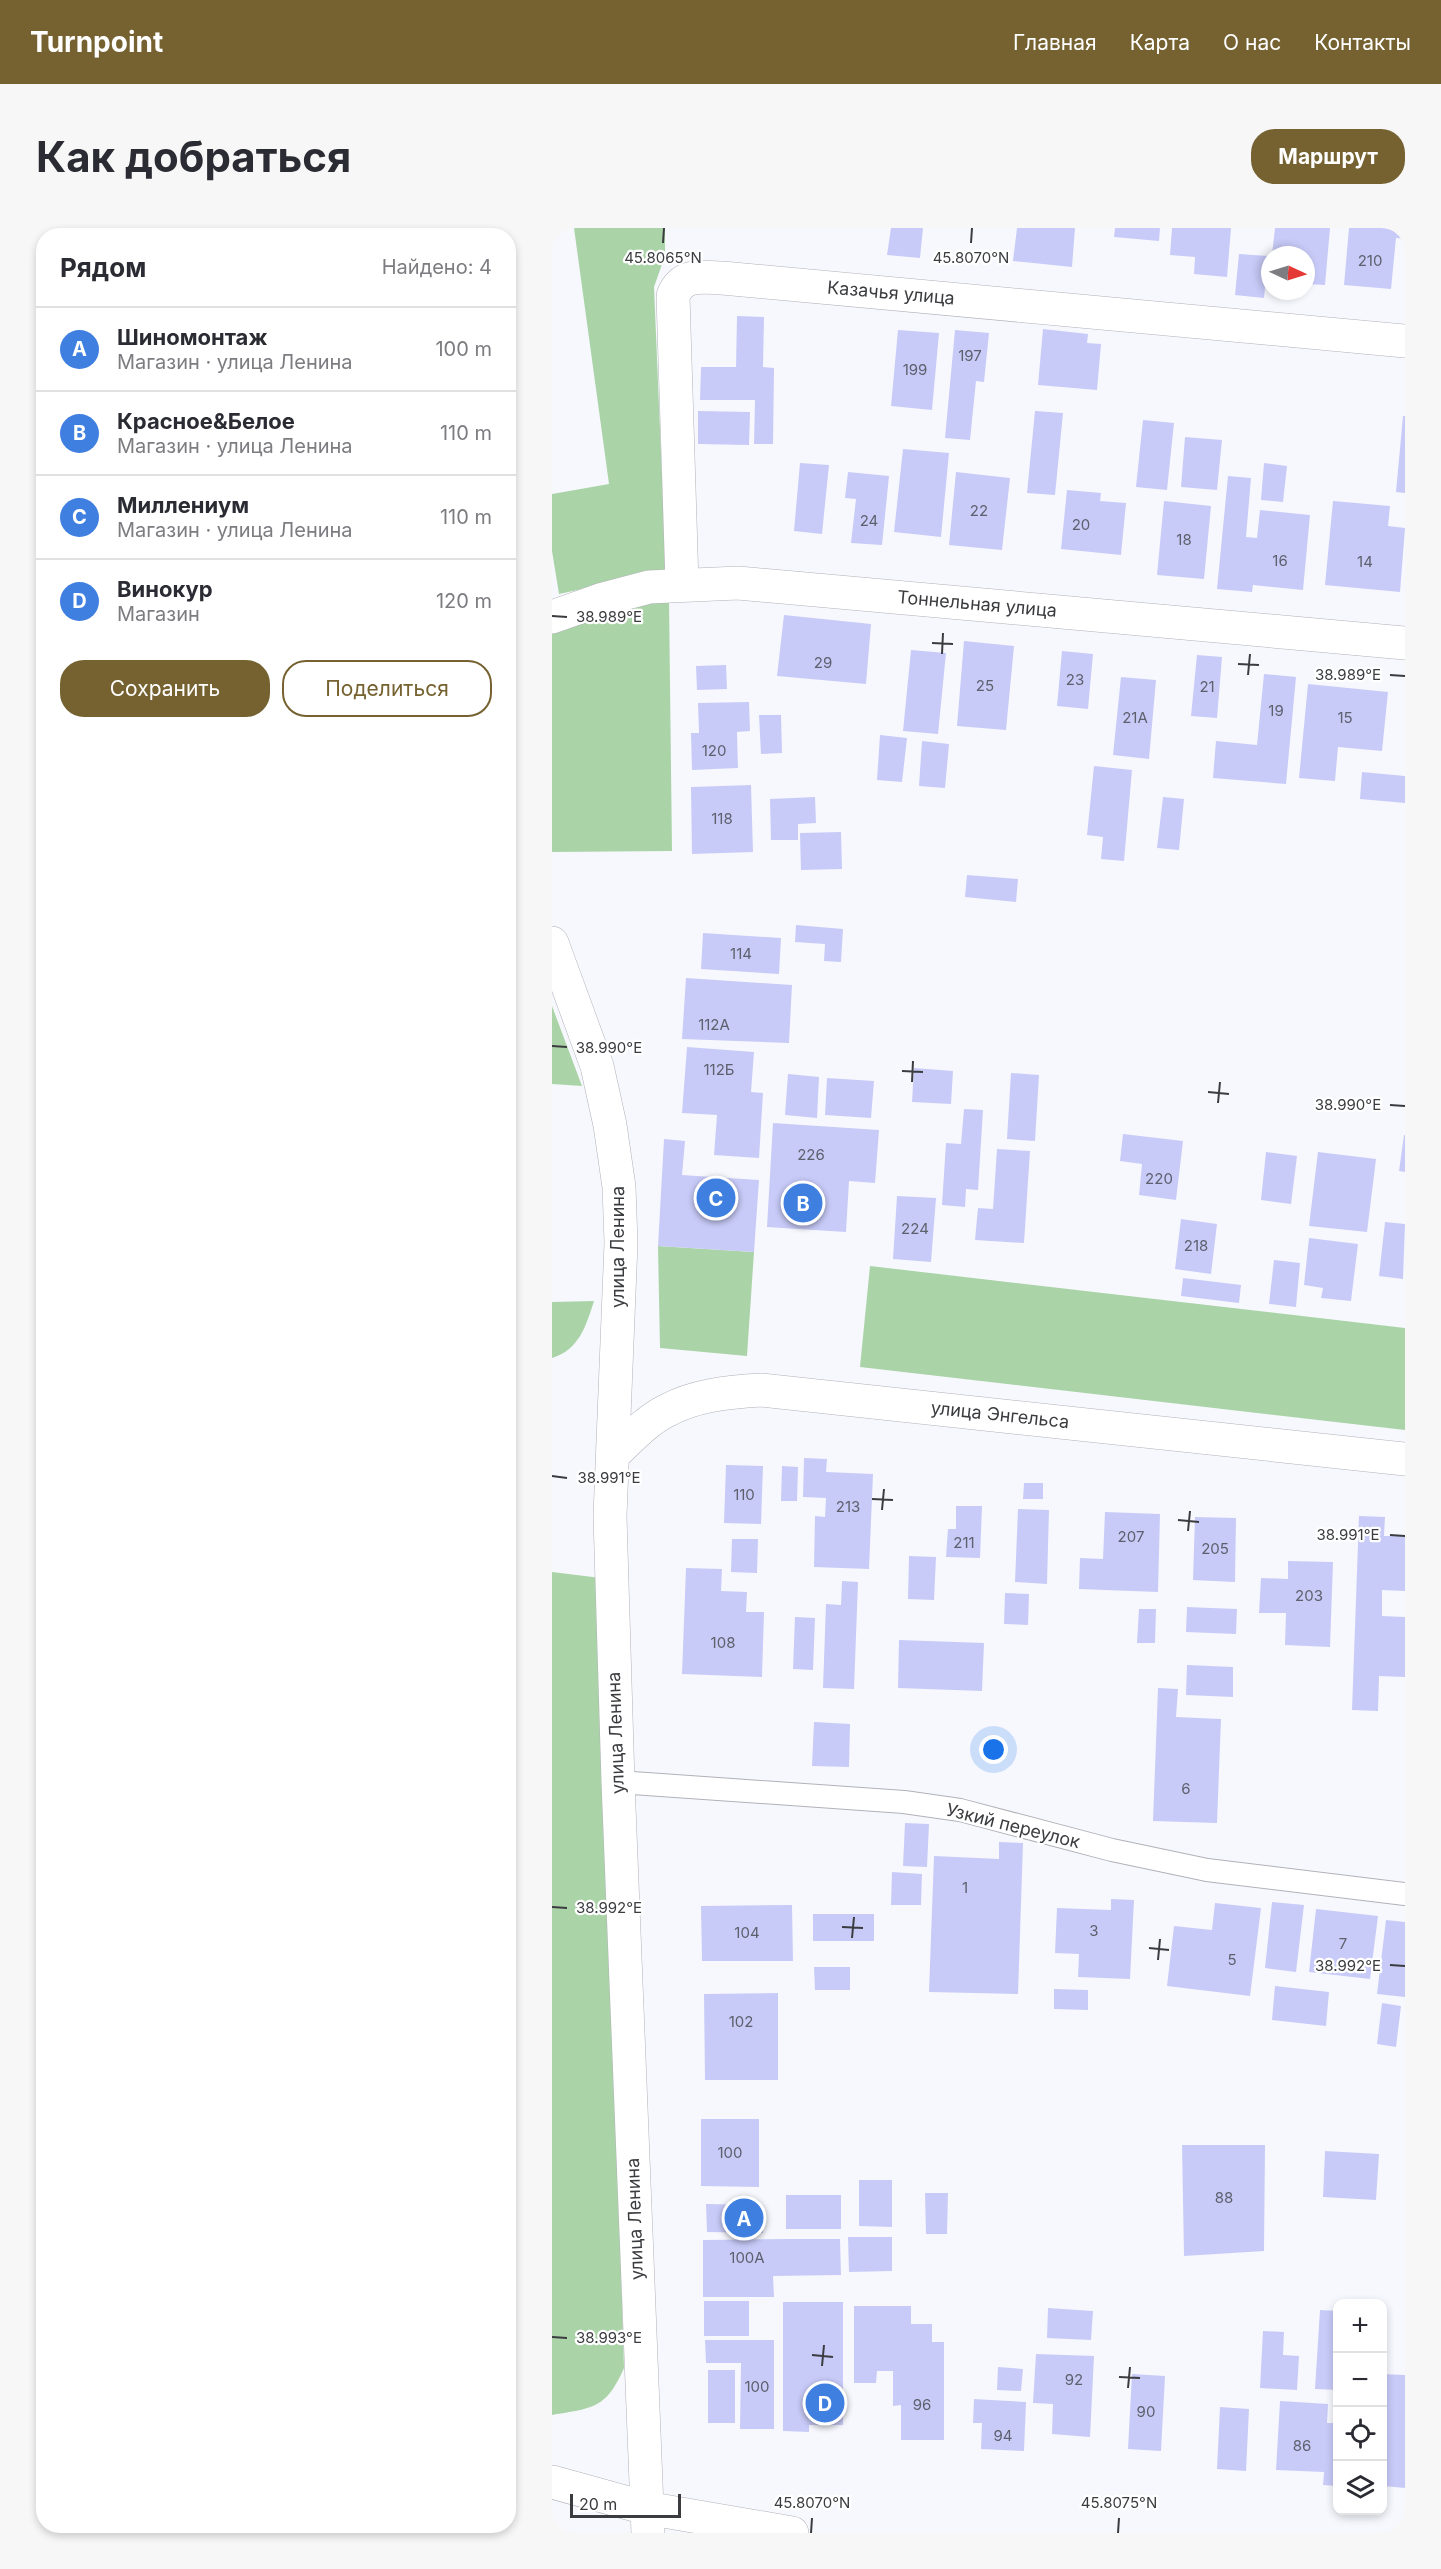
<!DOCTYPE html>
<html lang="ru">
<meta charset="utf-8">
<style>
body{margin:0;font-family:Inter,sans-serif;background:#f7f7f7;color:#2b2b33}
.controls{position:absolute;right:18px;bottom:18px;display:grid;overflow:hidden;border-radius:12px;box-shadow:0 3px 9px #0003}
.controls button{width:54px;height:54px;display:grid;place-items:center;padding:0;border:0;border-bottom:2px solid #e1e1e2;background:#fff;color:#2b2b33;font:30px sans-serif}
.compass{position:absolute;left:709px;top:18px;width:54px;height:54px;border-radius:50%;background:#fff;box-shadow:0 3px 9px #0003;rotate:94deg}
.scale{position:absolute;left:18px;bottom:15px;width:111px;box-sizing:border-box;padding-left:6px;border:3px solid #3b3c3f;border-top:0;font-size:16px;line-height:21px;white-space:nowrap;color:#3b3c3f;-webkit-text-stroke:4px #fff;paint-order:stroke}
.you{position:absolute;left:442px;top:1522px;width:21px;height:21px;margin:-15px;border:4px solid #fff;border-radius:50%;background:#1a73e8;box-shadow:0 0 0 9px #1a73e833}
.badge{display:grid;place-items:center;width:39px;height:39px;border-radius:50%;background:#756230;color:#fff;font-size:20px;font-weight:700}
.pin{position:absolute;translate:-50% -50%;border:3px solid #fff;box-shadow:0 2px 6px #0006}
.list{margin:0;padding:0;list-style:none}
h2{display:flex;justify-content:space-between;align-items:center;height:78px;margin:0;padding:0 24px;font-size:26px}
h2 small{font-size:20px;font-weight:400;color:#7c7c81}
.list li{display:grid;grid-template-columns:39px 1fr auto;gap:18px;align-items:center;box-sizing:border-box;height:84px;padding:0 24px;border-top:2px solid #e1e1e2}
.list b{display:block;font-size:22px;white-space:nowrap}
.list p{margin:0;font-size:20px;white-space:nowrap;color:#7c7c81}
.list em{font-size:20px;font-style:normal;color:#7c7c81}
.actions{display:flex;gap:12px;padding:18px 24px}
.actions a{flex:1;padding:14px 0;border:2px solid #756230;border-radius:24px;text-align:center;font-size:21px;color:#756230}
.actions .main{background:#756230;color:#fff}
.icon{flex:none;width:33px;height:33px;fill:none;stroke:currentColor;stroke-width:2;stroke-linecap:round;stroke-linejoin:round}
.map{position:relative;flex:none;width:853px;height:2305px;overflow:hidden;border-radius:24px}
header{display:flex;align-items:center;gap:36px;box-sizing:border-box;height:84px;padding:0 30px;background:#756230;color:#fff}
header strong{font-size:28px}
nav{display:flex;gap:33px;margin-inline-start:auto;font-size:21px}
.intro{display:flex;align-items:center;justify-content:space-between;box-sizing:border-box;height:144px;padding:0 36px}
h1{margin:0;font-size:42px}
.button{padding:15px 27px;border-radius:24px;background:#756230;color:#fff;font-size:21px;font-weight:700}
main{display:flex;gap:36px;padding:0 36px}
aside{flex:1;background:#fff;border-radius:24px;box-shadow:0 3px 9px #0003}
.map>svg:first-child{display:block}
.green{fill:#aad4a7}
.building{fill:#c8cbf8}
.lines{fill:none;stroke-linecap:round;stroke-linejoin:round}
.service-casing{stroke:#b1b2b9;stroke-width:24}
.minor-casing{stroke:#b1b2b9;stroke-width:34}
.tertiary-casing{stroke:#b1b2b9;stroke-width:34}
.service{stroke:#fff;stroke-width:22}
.minor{stroke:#fff;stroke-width:33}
.tertiary{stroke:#fff;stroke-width:33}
.ticks{fill:none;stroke:#3b3c3f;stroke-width:2}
.labels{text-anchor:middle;stroke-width:4.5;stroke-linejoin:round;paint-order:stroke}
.number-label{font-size:15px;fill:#5e606d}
.street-label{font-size:18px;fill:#3b3c3f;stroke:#fff}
.ticks-label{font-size:15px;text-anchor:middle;fill:#3b3c3f;stroke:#fff;stroke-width:4.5;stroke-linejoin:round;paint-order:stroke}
</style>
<header>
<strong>Turnpoint</strong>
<nav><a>Главная</a><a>Карта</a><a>О нас</a><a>Контакты</a></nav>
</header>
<div class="intro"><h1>Как добраться</h1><a class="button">Маршрут</a></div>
<main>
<aside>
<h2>Рядом<small>Найдено: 4</small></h2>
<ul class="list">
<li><span class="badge" style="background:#3f7fe0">A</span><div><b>Шиномонтаж</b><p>Магазин · улица Ленина</p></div><em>100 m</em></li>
<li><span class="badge" style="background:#3f7fe0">B</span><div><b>Красное&amp;Белое</b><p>Магазин · улица Ленина</p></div><em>110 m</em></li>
<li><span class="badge" style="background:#3f7fe0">C</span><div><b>Миллениум</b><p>Магазин · улица Ленина</p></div><em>110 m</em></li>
<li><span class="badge" style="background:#3f7fe0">D</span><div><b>Винокур</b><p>Магазин</p></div><em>120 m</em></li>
</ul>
<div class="actions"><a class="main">Сохранить</a><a>Поделиться</a></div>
</aside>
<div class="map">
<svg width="853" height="2305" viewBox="0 0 853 2305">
<rect width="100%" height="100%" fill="#f7f8fe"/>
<!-- green -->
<path class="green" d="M 22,0 L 113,0 L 113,28 L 102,59 L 114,343 L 7,366 L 0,323 L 0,266 L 57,256 Z
M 117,371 L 120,623 L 0,624 L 0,404 L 58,384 Z
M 0,778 L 30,858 L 0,856 Z
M 106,1018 L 202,1024 L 195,1128 L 108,1120 Z
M 318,1038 L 853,1100 L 853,1202 L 308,1139 Z
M 42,1073 C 34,1098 27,1122 0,1130 L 0,1074 Z
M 0,1344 L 49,1350 L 72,2140 C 54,2181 41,2180 0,2187 Z"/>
<!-- building -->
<path class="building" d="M 339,0 L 371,0 L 368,30 L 335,27 Z
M 465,0 L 523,0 L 520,39 L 461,33 Z
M 563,0 L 608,0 L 607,13 L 562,9 Z
M 620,0 L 679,0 L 675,49 L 642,46 L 643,29 L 618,27 Z
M 723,0 L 778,0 L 773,57 L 754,56 L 754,27 L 720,27 Z
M 797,0 L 853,0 L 853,11 L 844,10 L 839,61 L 792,57 Z
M 687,26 L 716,28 L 712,70 L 683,67 Z
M 185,88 L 212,89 L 211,139 L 222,140 L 221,216 L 202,216 L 203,172 L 148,172 L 149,139 L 184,139 Z
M 491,101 L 536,106 L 535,115 L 549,116 L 545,162 L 486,157 Z
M 346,102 L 387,105 L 380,182 L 339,178 Z
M 403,102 L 437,105 L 432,154 L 424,153 L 418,212 L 393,210 Z
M 146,183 L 198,184 L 197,217 L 146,216 Z
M 483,183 L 511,185 L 503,267 L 475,265 Z
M 851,188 L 853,188 L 853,265 L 844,264 Z
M 591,192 L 622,195 L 615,262 L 584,259 Z
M 633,209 L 670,212 L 665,262 L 629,259 Z
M 351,221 L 397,225 L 389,309 L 342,304 Z
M 248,235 L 277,237 L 270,306 L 242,303 Z
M 712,235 L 735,238 L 731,274 L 709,272 Z
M 296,244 L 337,248 L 330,317 L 299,315 L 304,271 L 293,270 Z
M 404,244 L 458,250 L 450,322 L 397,317 Z
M 676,248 L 699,250 L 694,309 L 705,310 L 708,282 L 758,287 L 751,362 L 701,357 L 700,364 L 665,361 Z
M 515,262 L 549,265 L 548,273 L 574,275 L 569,327 L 509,321 Z
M 612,273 L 659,278 L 652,351 L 605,347 Z
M 781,273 L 838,278 L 836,298 L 853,300 L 848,364 L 773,357 Z
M 232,387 L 319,396 L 314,456 L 225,448 Z
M 412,413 L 462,418 L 454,502 L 405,498 Z
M 359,422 L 394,425 L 386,506 L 351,503 Z
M 510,423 L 541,426 L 536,481 L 505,478 Z
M 645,427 L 670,429 L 665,490 L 639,488 Z
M 174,437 L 175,461 L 145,462 L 144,438 Z
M 712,446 L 744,449 L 734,556 L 661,550 L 664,513 L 705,517 Z
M 569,449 L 604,452 L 597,531 L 561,527 Z
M 756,456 L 836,464 L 830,523 L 786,519 L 783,553 L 747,550 Z
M 197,474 L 198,503 L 185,504 L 186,540 L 140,542 L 139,505 L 147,505 L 146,475 Z
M 207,487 L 229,487 L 230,525 L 209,526 Z
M 328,507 L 355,510 L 350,554 L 325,552 Z
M 370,513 L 397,516 L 393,560 L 367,558 Z
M 542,538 L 580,542 L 572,633 L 549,631 L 551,609 L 535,607 Z
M 810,544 L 853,548 L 853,575 L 808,571 Z
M 199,557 L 201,624 L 140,626 L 139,559 Z
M 263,569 L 264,595 L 246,596 L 246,612 L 219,612 L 218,571 Z
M 611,569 L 632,571 L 627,622 L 605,620 Z
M 289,604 L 290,641 L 249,642 L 248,605 Z
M 415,647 L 466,651 L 464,674 L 413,669 Z
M 244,697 L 291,701 L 289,734 L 272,733 L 273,716 L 243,714 Z
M 151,705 L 229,710 L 227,746 L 149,741 Z
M 134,750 L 240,757 L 237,815 L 130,811 Z
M 135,819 L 202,824 L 199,864 L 211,865 L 207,930 L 162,927 L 165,887 L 130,885 Z
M 362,840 L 401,843 L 399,876 L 360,874 Z
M 459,845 L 487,847 L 483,913 L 455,911 Z
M 236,846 L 267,849 L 265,890 L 233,887 Z
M 275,850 L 322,853 L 319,890 L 273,887 Z
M 412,881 L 431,882 L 426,962 L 414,961 L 413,979 L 390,977 L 394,915 L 409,916 Z
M 221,895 L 327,902 L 323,955 L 297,953 L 294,1004 L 215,999 Z
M 571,906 L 631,913 L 624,972 L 587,967 L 590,936 L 568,933 Z
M 852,907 L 853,907 L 853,944 L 847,943 Z
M 112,911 L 133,913 L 130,947 L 207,952 L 202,1024 L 106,1018 Z
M 445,921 L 478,923 L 472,1015 L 423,1012 L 426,980 L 441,981 Z
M 714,924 L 745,928 L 739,976 L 709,972 Z
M 766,924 L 824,931 L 815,1004 L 757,998 Z
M 345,968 L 384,970 L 379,1034 L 341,1031 Z
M 629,991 L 665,996 L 659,1046 L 623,1041 Z
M 833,994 L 853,996 L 851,1051 L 827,1048 Z
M 757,1010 L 806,1016 L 799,1073 L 769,1070 L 771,1060 L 752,1057 Z
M 722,1032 L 748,1035 L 744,1079 L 717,1076 Z
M 631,1050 L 689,1057 L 687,1075 L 629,1068 Z
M 252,1230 L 275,1231 L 274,1244 L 321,1246 L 317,1341 L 262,1339 L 263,1288 L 273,1289 L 274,1270 L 251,1269 Z
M 174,1237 L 211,1238 L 209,1296 L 172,1295 Z
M 230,1238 L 246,1239 L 245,1273 L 229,1273 Z
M 472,1255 L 491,1255 L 491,1271 L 471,1271 Z
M 404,1278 L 430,1278 L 428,1330 L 394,1329 L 396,1301 L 404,1301 Z
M 466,1281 L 497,1282 L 495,1356 L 463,1354 Z
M 553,1284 L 608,1286 L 606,1364 L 527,1361 L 528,1330 L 551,1331 Z
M 807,1288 L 833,1289 L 832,1308 L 853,1308 L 853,1363 L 830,1362 L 830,1388 L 853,1389 L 853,1449 L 827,1448 L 826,1483 L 800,1482 Z
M 643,1289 L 684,1290 L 683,1354 L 641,1352 Z
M 180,1311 L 206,1311 L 205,1345 L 179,1344 Z
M 357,1328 L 384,1329 L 382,1372 L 356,1371 Z
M 736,1333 L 781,1334 L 778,1419 L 733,1417 L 734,1385 L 707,1385 L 709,1350 L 736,1351 Z
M 134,1340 L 170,1341 L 169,1363 L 195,1364 L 194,1384 L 212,1384 L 210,1449 L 130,1446 Z
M 290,1353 L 306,1354 L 302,1461 L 271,1460 L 274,1376 L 289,1377 Z
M 453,1365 L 477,1366 L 476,1397 L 452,1396 Z
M 635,1379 L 685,1381 L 684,1406 L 634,1404 Z
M 587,1381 L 604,1381 L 603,1415 L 585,1415 Z
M 243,1389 L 263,1390 L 261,1442 L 241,1441 Z
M 347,1412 L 432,1415 L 430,1463 L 346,1460 Z
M 635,1437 L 681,1439 L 681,1469 L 634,1467 Z
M 606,1460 L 626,1461 L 624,1489 L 669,1491 L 665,1595 L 601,1593 Z
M 262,1494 L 298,1496 L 297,1539 L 260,1538 Z
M 353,1595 L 377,1596 L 375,1639 L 351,1638 Z
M 447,1614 L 471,1615 L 466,1766 L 377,1764 L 382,1628 L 447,1631 Z
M 340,1644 L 370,1646 L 369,1677 L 339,1677 Z
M 559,1671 L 582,1672 L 578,1751 L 526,1749 L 527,1726 L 503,1725 L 505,1680 L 559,1682 Z
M 720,1674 L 752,1677 L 744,1744 L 713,1740 Z
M 663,1675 L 709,1680 L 698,1768 L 615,1758 L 622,1698 L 660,1702 Z
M 240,1677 L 241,1733 L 150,1733 L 149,1678 Z
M 764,1681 L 826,1688 L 818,1751 L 757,1744 Z
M 261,1686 L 322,1686 L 322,1713 L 261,1713 Z
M 834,1692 L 853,1694 L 853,1769 L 825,1766 Z
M 262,1739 L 298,1739 L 298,1762 L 263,1762 Z
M 723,1758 L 777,1764 L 774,1798 L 720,1792 Z
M 502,1761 L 536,1762 L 536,1782 L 502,1781 Z
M 226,1765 L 226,1852 L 153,1852 L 152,1766 Z
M 830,1775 L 849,1778 L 844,1819 L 825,1816 Z
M 149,1891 L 207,1891 L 207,1959 L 149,1958 Z
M 630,1917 L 713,1917 L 712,2023 L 632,2028 Z
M 773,1923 L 827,1926 L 824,1972 L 771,1969 Z
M 307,1952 L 340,1952 L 340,1999 L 307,1998 Z
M 373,1965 L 396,1965 L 395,2006 L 374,2006 Z
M 234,1967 L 289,1967 L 289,2001 L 234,2001 Z
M 154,1976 L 211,1977 L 211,2005 L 155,2004 Z
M 296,2009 L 340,2009 L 340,2043 L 297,2044 Z
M 239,2011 L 288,2011 L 289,2047 L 221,2048 L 222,2069 L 151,2069 L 151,2012 Z
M 152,2073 L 197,2073 L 197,2108 L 152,2108 Z
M 231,2074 L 291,2074 L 291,2197 L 257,2197 L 257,2204 L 231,2203 Z
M 302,2078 L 359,2078 L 359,2096 L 380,2096 L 380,2114 L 392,2114 L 392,2212 L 349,2212 L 349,2177 L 341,2178 L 341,2143 L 325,2143 L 324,2155 L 302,2155 Z
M 496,2080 L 541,2083 L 539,2112 L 495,2110 Z
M 768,2082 L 786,2083 L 786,2162 L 763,2161 Z
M 711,2103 L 732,2104 L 731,2127 L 747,2128 L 745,2162 L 708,2160 Z
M 153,2112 L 222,2112 L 222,2201 L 188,2201 L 189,2135 L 154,2135 Z
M 484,2126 L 542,2128 L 538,2209 L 500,2206 L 501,2176 L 481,2175 Z
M 446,2139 L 471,2141 L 469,2163 L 445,2162 Z
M 156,2142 L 183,2142 L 183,2195 L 156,2195 Z
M 580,2146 L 613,2148 L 609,2223 L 576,2221 Z
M 831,2146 L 853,2147 L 853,2260 L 831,2258 Z
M 422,2171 L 474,2174 L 472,2223 L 429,2221 L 430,2195 L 421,2195 Z
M 728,2173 L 776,2176 L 775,2195 L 786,2195 L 786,2258 L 771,2257 L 772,2244 L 724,2242 Z
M 668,2179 L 697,2181 L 694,2243 L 665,2241 Z"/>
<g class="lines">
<!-- service casing -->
<g class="service-casing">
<path id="service" d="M 66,1554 L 352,1574 L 408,1582 L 560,1622 L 655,1642 L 853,1666"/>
</g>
<!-- minor casing -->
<g class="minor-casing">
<path id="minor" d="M 130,356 L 121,68 C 130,45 149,49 170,50 L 853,113
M 0,389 L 48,372 L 97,359 L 186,355 L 853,415
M 94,2280 L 240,2305"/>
</g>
<!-- tertiary casing -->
<g class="tertiary-casing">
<path id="tertiary" d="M 0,715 L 45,838 L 58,897 L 67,959 L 69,1015 L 58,1288 L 66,1554 L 96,2305
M 61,1227 C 77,1212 94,1193 114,1183 C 143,1167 177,1164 209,1162 L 853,1231
M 0,2254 L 94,2280"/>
</g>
<!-- service -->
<use href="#service" class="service"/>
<!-- minor -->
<use href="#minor" class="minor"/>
<!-- tertiary -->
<use href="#tertiary" class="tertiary"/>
</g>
<!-- ticks -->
<path class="ticks" d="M 111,15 L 112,0M 419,15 L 420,0M 0,388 L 15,389M 380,415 L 401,416M 390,426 L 391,405M 686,436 L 707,437M 696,447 L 698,426M 838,447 L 853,448M 0,818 L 15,819M 350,843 L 371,844M 360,854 L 361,833M 656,864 L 677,866M 666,875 L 668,854M 838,877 L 853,878M 0,1248 L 15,1250M 320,1271 L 341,1272M 330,1282 L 332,1261M 626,1292 L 647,1294M 636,1303 L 638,1283M 838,1307 L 853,1308M 0,1679 L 15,1680M 290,1699 L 311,1700M 300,1710 L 302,1689M 597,1720 L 617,1722M 606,1732 L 608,1711M 838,1737 L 853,1738M 0,2109 L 15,2110M 260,2127 L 281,2129M 270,2138 L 272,2117M 567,2149 L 588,2150M 576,2160 L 578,2139M 259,2305 L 260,2290M 566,2305 L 567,2290"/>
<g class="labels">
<!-- number labels -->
<g class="number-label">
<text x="818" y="38">210</text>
<text x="418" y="133">197</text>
<text x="363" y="147">199</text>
<text x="427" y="288">22</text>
<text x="317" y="298">24</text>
<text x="529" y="302">20</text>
<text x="632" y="317">18</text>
<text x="728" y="338">16</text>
<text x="813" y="339">14</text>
<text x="271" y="440">29</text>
<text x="523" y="457">23</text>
<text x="433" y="463">25</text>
<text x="655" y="464">21</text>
<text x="724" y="488">19</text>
<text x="583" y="495">21А</text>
<text x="793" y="495">15</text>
<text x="162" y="528">120</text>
<text x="170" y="596">118</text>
<text x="189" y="731">114</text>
<text x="162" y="802">112А</text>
<text x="167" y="847">112Б</text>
<text x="259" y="932">226</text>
<text x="607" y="956">220</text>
<text x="363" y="1006">224</text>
<text x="644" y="1023">218</text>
<text x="192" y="1272">110</text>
<text x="296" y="1284">213</text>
<text x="579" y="1314">207</text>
<text x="412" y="1320">211</text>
<text x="663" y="1326">205</text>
<text x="757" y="1373">203</text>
<text x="171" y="1420">108</text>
<text x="634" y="1566">6</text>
<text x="413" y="1665">1</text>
<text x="542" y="1708">3</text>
<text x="195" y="1710">104</text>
<text x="791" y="1721">7</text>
<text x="680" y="1737">5</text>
<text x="189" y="1799">102</text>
<text x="178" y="1930">100</text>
<text x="672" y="1975">88</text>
<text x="195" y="2035">100А</text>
<text x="522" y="2157">92</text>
<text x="205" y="2164">100</text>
<text x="370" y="2182">96</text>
<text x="594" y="2189">90</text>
<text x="451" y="2213">94</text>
<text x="750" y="2223">86</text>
</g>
<!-- street labels -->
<g class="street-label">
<text transform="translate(339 65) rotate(5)" y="6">Казачья улица</text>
<text transform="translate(425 376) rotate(5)" y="6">Тоннельная улица</text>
<text transform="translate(66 1019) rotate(-90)" y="6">улица Ленина</text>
<text transform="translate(448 1187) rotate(6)" y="6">улица Энгельса</text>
<text transform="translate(64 1505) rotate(-92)" y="6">улица Ленина</text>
<text transform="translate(461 1598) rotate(14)" y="6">Узкий переулок</text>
<text transform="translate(83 1991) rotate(-92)" y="6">улица Ленина</text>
</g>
</g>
<g class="ticks-label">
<text x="111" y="35">45.8065°N</text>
<text x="419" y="35">45.8070°N</text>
<text x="57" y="394">38.989°E</text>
<text x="796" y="452">38.989°E</text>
<text x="57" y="825">38.990°E</text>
<text x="796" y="882">38.990°E</text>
<text x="57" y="1255">38.991°E</text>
<text x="796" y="1312">38.991°E</text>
<text x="57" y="1685">38.992°E</text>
<text x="796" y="1743">38.992°E</text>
<text x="57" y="2115">38.993°E</text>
<text x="260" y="2280">45.8070°N</text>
<text x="567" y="2280">45.8075°N</text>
</g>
</svg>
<div class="controls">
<button>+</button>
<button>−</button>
<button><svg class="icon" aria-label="locate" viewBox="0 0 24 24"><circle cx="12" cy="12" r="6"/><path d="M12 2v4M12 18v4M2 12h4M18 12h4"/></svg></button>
<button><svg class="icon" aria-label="layers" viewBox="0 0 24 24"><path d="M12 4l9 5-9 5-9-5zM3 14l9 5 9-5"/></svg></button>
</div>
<svg class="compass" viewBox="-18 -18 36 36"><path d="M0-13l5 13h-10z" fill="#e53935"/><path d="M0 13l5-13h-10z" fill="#7c7c81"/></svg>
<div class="scale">20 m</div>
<div class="you"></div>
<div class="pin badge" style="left:192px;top:1990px;background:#3f7fe0">A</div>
<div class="pin badge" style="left:251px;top:975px;background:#3f7fe0">B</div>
<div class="pin badge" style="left:164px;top:970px;background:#3f7fe0">C</div>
<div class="pin badge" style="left:273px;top:2175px;background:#3f7fe0">D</div>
</div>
</main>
